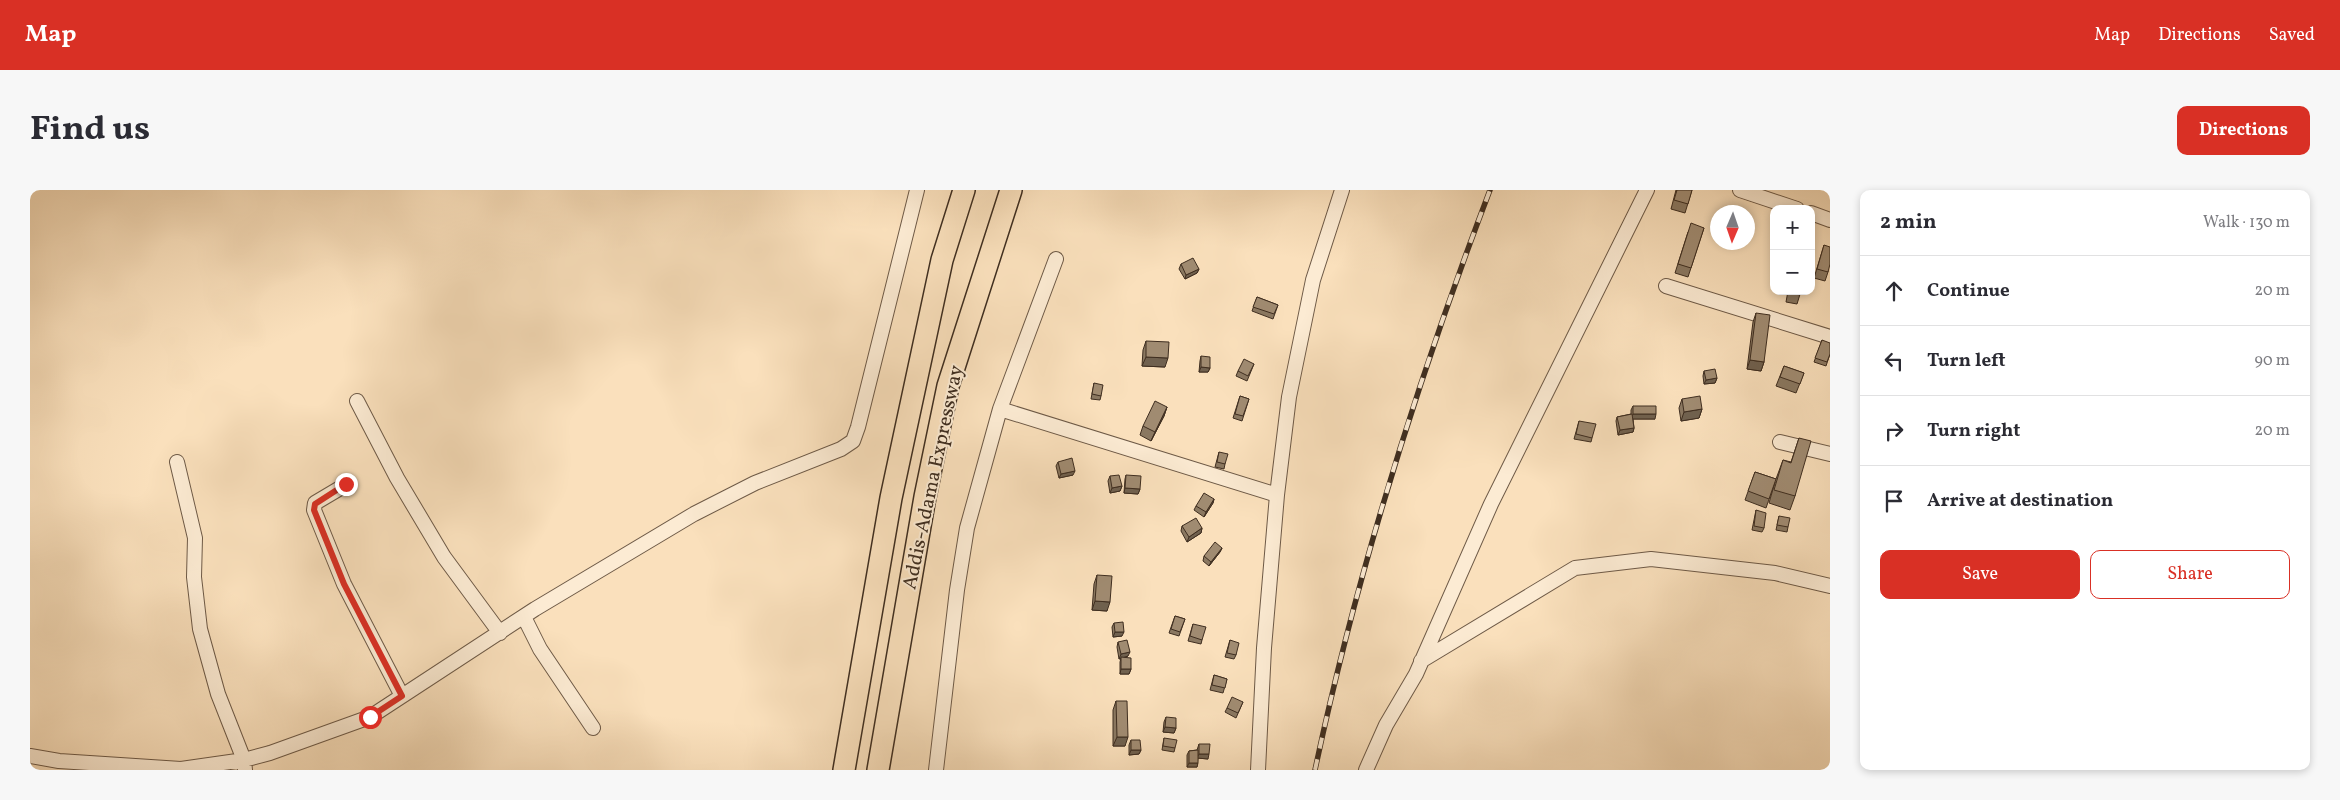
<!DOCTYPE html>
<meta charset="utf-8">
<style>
body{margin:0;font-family:Vollkorn,serif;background:#f7f7f7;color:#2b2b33}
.controls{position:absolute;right:15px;top:15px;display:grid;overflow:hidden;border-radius:10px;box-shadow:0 2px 8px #0003}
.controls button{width:45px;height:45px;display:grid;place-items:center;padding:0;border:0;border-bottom:1px solid #e1e1e2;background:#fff;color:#2b2b33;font:25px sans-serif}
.compass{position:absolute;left:1680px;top:15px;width:45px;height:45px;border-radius:50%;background:#fff;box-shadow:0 2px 8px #0003;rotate:182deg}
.stop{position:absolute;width:15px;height:15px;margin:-11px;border:4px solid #d93025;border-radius:50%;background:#fff}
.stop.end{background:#d93025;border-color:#fff;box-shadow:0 1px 5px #0008}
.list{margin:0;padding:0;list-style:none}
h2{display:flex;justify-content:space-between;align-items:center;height:65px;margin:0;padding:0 20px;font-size:21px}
h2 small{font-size:16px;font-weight:400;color:#7c7c81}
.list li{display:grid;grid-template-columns:32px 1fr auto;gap:15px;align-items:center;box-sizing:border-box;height:70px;padding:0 20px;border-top:1px solid #e1e1e2}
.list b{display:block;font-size:19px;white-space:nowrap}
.list em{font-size:16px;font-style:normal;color:#7c7c81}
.actions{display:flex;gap:10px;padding:15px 20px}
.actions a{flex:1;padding:11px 0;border:1px solid #d93025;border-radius:10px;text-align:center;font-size:18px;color:#d93025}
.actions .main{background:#d93025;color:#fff}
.icon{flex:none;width:28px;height:28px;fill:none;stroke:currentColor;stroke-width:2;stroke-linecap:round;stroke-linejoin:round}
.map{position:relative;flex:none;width:1800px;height:580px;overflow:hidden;border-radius:10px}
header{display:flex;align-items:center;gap:30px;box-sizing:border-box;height:70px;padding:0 25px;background:#d93025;color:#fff}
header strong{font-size:24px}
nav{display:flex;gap:28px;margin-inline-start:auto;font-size:18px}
.intro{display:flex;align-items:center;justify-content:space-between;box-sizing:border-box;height:120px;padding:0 30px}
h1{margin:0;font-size:35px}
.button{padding:12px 22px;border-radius:10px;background:#d93025;color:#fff;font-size:18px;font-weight:700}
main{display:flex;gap:30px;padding:0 30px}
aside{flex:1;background:#fff;border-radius:10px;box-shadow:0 2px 8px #0003}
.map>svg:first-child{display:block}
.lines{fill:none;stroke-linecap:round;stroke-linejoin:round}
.minor-casing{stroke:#6e5a47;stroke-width:16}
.highway-casing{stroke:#3f2e20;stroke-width:24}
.minor{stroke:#fcebd3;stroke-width:14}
.highway{stroke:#fae0bc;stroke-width:21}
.rail-casing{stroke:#3f2e20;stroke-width:5.5}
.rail{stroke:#fcebd3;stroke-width:4;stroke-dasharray:11;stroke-linecap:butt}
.wall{fill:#8a7861;stroke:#3f2e20}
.shaded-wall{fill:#70614f;stroke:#3f2e20}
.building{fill:#a08b71;stroke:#3f2e20}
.route{stroke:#d93025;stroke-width:6}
.labels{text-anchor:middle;stroke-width:4;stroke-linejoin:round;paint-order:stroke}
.street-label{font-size:20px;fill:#3f2e20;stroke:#fcebd3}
</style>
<header>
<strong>Map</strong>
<nav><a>Map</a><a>Directions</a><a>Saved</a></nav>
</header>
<div class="intro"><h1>Find us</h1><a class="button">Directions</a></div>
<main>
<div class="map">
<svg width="1800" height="580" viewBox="0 0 1800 580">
<rect width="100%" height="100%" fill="#fae0bc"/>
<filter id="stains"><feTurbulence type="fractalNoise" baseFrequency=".004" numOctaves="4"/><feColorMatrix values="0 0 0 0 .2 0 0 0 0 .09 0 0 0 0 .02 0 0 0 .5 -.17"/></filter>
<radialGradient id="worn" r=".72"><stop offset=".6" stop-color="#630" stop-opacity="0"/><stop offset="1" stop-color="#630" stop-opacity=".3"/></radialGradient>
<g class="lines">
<!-- minor casing -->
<g class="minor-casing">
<path id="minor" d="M 1710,0 L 1767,19
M 1781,23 L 1800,30
M 1636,96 L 1800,147
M 327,211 L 367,288 L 414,367 L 470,443
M 970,219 L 1247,305
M 1750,252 L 1800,264
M 147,272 L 165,348 L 164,387 L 170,439 L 188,504 L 214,570 L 215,580
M 317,294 L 285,313 L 284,320 L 314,394 L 372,506
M 494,427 L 510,459 L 563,538
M 1391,471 L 1545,378 L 1621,369 L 1745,383 L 1800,396
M 0,566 L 29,571 L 151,579 L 214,570 L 240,563 L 340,527 L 505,419 L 664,324 L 725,293 L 811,259 L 823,251 L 828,237 L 887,0
M 906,580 L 927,400 L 937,338 L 970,219 L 1026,69
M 1228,580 L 1234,458 L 1247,305 L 1259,207 L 1283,90 L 1312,0
M 1336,580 L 1356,535 L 1386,484 L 1461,314 L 1617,0"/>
</g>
<!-- highway casing -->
<g class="highway-casing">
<path id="highway" d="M 814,580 L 861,308 L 912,70 L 934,0
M 848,580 L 895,307 L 918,196 L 981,0"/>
</g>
<!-- minor -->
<use href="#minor" class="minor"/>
<!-- highway -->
<use href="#highway" class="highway"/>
<!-- rail casing -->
<g class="rail-casing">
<path id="rail" d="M 1285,580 C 1327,382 1388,189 1460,0"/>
</g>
<!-- rail -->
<use href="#rail" class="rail"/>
</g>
<!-- wall -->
<path class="wall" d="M 1646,0 L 1662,0 L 1655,23 L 1641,19 Z
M 1674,38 L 1658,87 L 1645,83 L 1658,42 Z
M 1794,55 L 1798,82 L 1795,91 L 1784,88 Z
M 1151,74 L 1169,79 L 1167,83 L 1155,89 L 1149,79 Z
M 1758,101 L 1771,101 L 1767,114 L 1756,112 Z
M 1227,107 L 1248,115 L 1243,129 L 1222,121 Z
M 1726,123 L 1734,172 L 1731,181 L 1717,179 L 1723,132 Z
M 1792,150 L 1800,164 L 1796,176 L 1784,172 Z
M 1116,151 L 1135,177 L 1112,176 L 1113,160 Z
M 1171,166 L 1180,178 L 1178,182 L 1169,182 L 1170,171 Z
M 1224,174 L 1217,191 L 1206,186 L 1208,181 Z
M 1754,176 L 1774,183 L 1766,203 L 1746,196 Z
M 1674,181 L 1687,188 L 1685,193 L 1674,194 L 1673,186 Z
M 1064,193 L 1071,206 L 1070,210 L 1061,209 Z
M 1210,206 L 1219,209 L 1212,231 L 1203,228 Z
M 1652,209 L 1672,219 L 1669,228 L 1651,231 L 1649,218 Z
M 1603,216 L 1625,229 L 1603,229 L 1604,238 L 1603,242 L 1588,245 L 1586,231 L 1587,227 L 1601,224 L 1601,220 Z
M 1137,217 L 1134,226 L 1121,251 L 1110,245 L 1113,236 Z
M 1549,231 L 1562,248 L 1561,252 L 1544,249 Z
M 1769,248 L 1765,306 L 1760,320 L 1739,313 L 1745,292 L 1736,318 L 1715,310 L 1725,282 L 1746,289 L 1753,270 L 1761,272 Z
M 1189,262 L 1195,274 L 1194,279 L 1185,277 Z
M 1028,272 L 1043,285 L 1029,288 L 1026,276 Z
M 1096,285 L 1110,299 L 1108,304 L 1094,303 L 1095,289 Z
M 1080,286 L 1092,296 L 1090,301 L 1080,303 L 1078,291 Z
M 1184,309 L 1183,313 L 1174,327 L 1164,320 L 1166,316 Z
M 1726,320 L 1734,338 L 1732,342 L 1722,340 Z
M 1749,326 L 1758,337 L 1757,342 L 1746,340 Z
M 1152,336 L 1172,338 L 1171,343 L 1157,352 L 1151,341 Z
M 1192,358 L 1190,362 L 1179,376 L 1173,371 L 1174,366 Z
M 1067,385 L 1077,421 L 1062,420 L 1064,394 Z
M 1145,426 L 1155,429 L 1149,446 L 1139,443 Z
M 1084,433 L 1092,446 L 1083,447 L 1082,437 Z
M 1163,434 L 1172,450 L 1171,454 L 1158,451 Z
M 1200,450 L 1206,465 L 1204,469 L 1195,467 Z
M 1088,452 L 1098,466 L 1094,468 L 1101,479 L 1099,484 L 1090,484 L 1090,472 L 1091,468 L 1089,469 L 1087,457 Z
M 1184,485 L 1197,489 L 1193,503 L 1180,500 Z
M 1086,511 L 1095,556 L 1083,556 L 1083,520 Z
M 1213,512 L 1206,528 L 1195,522 L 1197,518 Z
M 1136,527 L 1146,538 L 1144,543 L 1133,542 L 1134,532 Z
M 1134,548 L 1145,558 L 1144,562 L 1132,560 Z
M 1101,550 L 1111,560 L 1109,564 L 1099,565 L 1099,555 Z
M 1169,554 L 1178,569 L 1168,568 L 1167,577 L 1157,577 L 1157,565 L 1159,561 L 1167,560 Z"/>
<!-- shaded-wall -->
<path class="shaded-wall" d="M 1169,79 L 1167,83 L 1155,89 L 1156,85 Z
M 1116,167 L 1138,168 L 1135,177 L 1112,176 Z
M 1720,170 L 1734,172 L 1731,181 L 1717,179 Z
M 1171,177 L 1180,178 L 1178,182 L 1169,182 Z
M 1687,188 L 1685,193 L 1674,194 L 1676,190 Z
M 1137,217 L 1134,226 L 1121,251 L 1125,242 Z
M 1672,219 L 1669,228 L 1651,231 L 1654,222 Z
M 1603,224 L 1626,224 L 1625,229 L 1601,229 Z
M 1604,238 L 1603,242 L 1588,245 L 1590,240 Z
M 1045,281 L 1043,285 L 1029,288 L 1031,284 Z
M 1092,296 L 1090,301 L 1080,303 L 1082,298 Z
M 1095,298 L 1110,299 L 1108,304 L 1094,303 Z
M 1184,309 L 1183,313 L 1174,327 L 1176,322 Z
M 1172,338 L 1171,343 L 1157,352 L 1159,347 Z
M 1192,358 L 1190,362 L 1179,376 L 1181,372 Z
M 1065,411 L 1080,412 L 1077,421 L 1062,420 Z
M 1085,442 L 1094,442 L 1092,446 L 1083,447 Z
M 1100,462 L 1098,466 L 1089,469 L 1091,464 Z
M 1091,479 L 1101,479 L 1099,484 L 1090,484 Z
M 1135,537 L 1146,538 L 1144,543 L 1133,542 Z
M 1087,547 L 1098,547 L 1095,556 L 1083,556 Z
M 1101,560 L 1111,560 L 1109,564 L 1099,565 Z
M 1169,564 L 1179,564 L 1178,569 L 1167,568 Z
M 1159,573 L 1168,573 L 1167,577 L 1157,577 Z"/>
<!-- building -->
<path class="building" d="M 1647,0 L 1662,0 L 1658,14 L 1644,10 Z
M 1661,33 L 1674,38 L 1661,78 L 1648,74 Z
M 1794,55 L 1800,57 L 1800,74 L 1798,82 L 1787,79 Z
M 1163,68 L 1169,79 L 1156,85 L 1151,74 Z
M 1759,101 L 1771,101 L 1770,105 L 1759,103 Z
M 1227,107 L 1248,115 L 1244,124 L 1223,117 Z
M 1726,123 L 1740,125 L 1734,172 L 1720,170 Z
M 1792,150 L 1800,153 L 1800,164 L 1797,172 L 1785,168 Z
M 1116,151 L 1139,152 L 1138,168 L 1116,167 Z
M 1171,166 L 1180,167 L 1180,178 L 1171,177 Z
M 1214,169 L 1224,174 L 1218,186 L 1208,181 Z
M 1754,176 L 1774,183 L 1770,194 L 1750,187 Z
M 1685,179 L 1687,188 L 1676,190 L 1674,181 Z
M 1064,193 L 1073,195 L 1071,206 L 1062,204 Z
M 1210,206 L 1219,209 L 1213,226 L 1205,224 Z
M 1670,206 L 1672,219 L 1654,222 L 1652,209 Z
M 1125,211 L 1137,217 L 1125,242 L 1113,236 Z
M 1603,216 L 1626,216 L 1626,224 L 1603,224 Z
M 1602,224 L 1604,238 L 1590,240 L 1587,227 Z
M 1549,231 L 1566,234 L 1562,248 L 1546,244 Z
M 1769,248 L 1781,251 L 1765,306 L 1744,300 L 1753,270 L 1761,273 Z
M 1189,262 L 1198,264 L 1195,274 L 1187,272 Z
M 1042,268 L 1045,281 L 1031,284 L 1028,272 Z
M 1725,282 L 1746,289 L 1739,309 L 1718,301 Z
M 1089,285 L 1092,296 L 1082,298 L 1080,286 Z
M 1096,285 L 1111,286 L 1110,299 L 1095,298 Z
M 1174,303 L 1184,309 L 1176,322 L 1166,316 Z
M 1726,320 L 1736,323 L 1734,338 L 1724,336 Z
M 1749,326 L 1760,328 L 1758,337 L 1747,335 Z
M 1166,328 L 1172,338 L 1159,347 L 1152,336 Z
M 1185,352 L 1192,358 L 1181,372 L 1174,366 Z
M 1067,385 L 1082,386 L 1080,412 L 1065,411 Z
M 1145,426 L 1155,429 L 1150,442 L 1141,439 Z
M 1093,432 L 1094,442 L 1085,442 L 1084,433 Z
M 1163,434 L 1176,437 L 1172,450 L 1160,446 Z
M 1097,450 L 1100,462 L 1091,464 L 1088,452 Z
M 1200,450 L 1209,453 L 1206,465 L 1197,463 Z
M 1091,467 L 1101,468 L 1101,479 L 1091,479 Z
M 1184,485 L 1197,489 L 1195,498 L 1182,495 Z
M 1202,507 L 1213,512 L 1208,523 L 1197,518 Z
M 1086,511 L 1097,511 L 1098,547 L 1087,547 Z
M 1136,527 L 1146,528 L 1146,538 L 1135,537 Z
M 1134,548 L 1147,550 L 1145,558 L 1133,556 Z
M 1101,550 L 1110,550 L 1111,560 L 1101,560 Z
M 1169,554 L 1180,554 L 1179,564 L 1169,564 Z
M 1168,560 L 1168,573 L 1159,573 L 1159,561 Z"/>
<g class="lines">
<!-- route -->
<path class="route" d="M 316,294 L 285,314 L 284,320 L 314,394 L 372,506 L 340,527"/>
</g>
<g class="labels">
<!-- street labels -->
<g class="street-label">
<text transform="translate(902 287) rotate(-78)" y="7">Addis-Adama Expressway</text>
</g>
</g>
<rect width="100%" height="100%" filter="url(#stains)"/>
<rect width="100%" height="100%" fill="url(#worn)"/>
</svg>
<div class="controls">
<button>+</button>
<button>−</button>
</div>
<svg class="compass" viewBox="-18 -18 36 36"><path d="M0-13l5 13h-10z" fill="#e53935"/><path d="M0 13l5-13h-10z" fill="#7c7c81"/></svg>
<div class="stop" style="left:340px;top:527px"></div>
<div class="stop end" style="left:316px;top:294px"></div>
</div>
<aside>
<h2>2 min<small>Walk · 130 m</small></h2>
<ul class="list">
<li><svg class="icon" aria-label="ahead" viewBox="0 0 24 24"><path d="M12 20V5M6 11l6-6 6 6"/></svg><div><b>Continue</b></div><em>20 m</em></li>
<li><svg class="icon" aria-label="left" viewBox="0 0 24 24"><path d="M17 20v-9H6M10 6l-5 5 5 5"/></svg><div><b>Turn left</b></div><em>90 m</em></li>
<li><svg class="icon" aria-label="right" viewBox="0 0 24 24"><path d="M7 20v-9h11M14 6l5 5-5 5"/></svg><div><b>Turn right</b></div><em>20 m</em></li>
<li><svg class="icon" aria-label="arrive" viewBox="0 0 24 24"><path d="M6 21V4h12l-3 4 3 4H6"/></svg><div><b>Arrive at destination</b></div></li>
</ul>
<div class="actions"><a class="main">Save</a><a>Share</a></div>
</aside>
</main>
